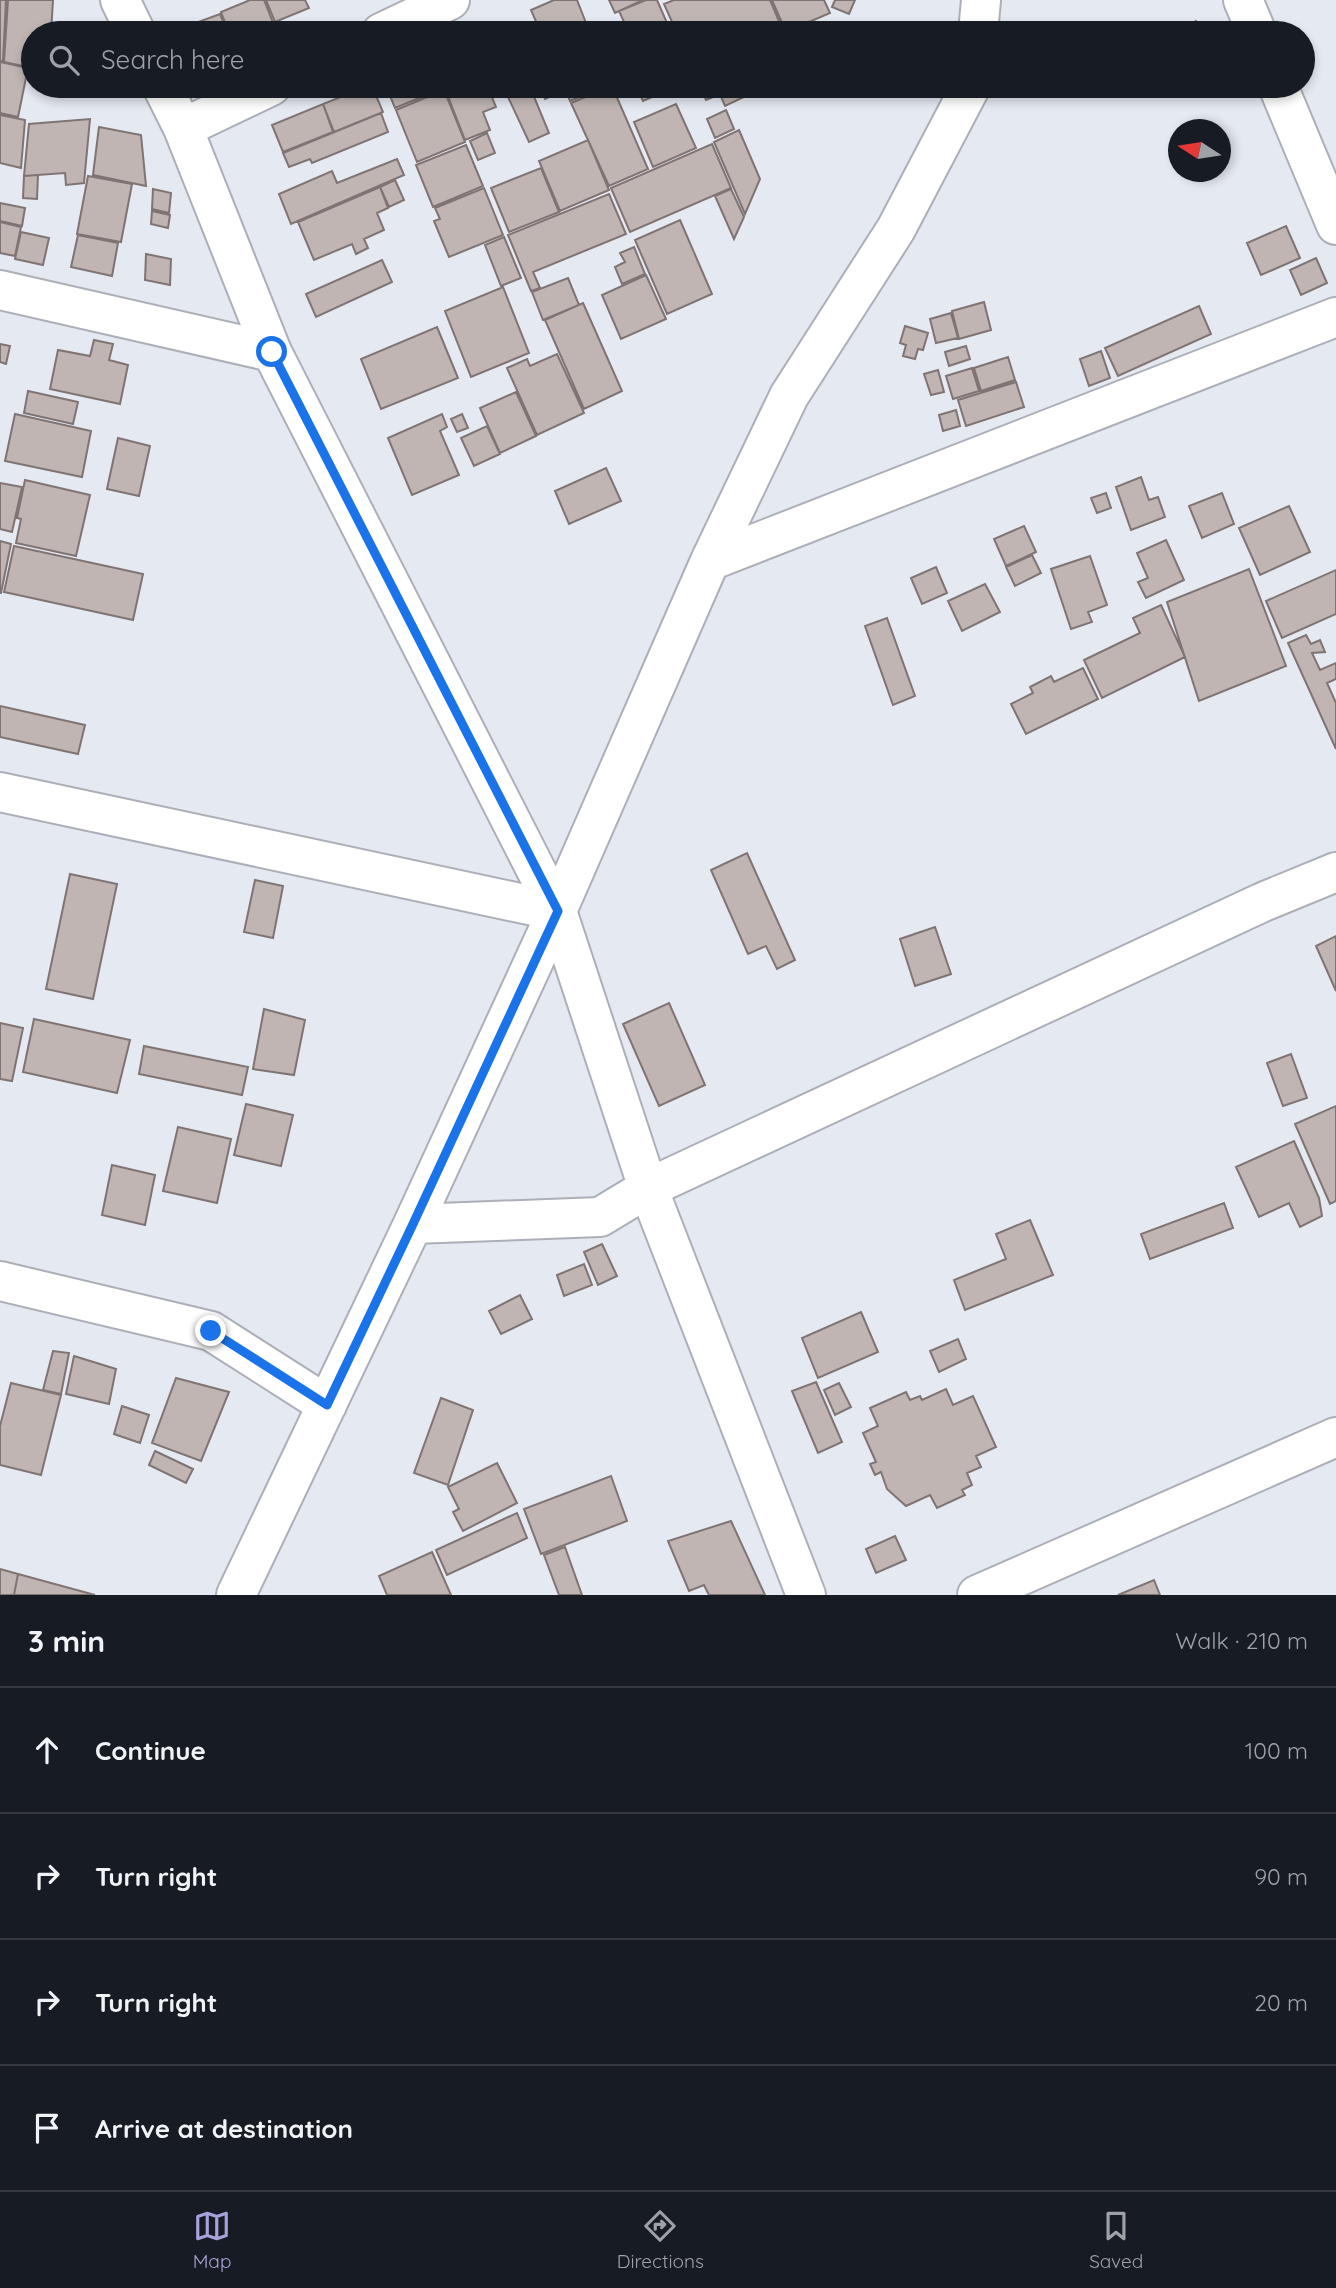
<!DOCTYPE html>
<meta charset="utf-8">
<style>
body{margin:0;font-family:Quicksand,sans-serif;background:#20242c;color:#f1f3f6}
.compass{position:absolute;left:1168px;top:119px;width:63px;height:63px;border-radius:50%;background:#171b24;box-shadow:0 4px 10px #0003;rotate:282deg}
.stop{position:absolute;width:21px;height:21px;margin:-16px;border:5px solid #1a73e8;border-radius:50%;background:#fff}
.stop.end{background:#1a73e8;border-color:#fff;box-shadow:0 2px 7px #0008}
.list{margin:0;padding:0;list-style:none}
h2{display:flex;justify-content:space-between;align-items:center;height:91px;margin:0;padding:0 28px;font-size:30px}
h2 small{font-size:23px;font-weight:400;color:#9ea1a6}
.list li{display:grid;grid-template-columns:46px 1fr auto;gap:21px;align-items:center;box-sizing:border-box;height:126px;padding:0 28px;border-top:2px solid #363941}
.list b{display:block;font-size:26px;white-space:nowrap}
.list em{font-size:23px;font-style:normal;color:#9ea1a6}
.icon{flex:none;width:38px;height:38px;fill:none;stroke:currentColor;stroke-width:2;stroke-linecap:round;stroke-linejoin:round}
.map{position:relative;flex:none;width:1336px;height:1595px;overflow:hidden}
.search{position:absolute;background:#171b24;box-shadow:0 4px 10px #0003;left:21px;right:21px;top:21px;height:77px;display:flex;align-items:center;gap:18px;box-sizing:border-box;padding:0 24px;border-radius:38px;color:#9ea1a6;font-size:26px}
.sheet{height:595px;background:#171b24}
nav{display:flex;justify-content:space-around;align-items:center;box-sizing:border-box;height:98px;border-top:2px solid #363941;background:#171b24;font-size:19px;color:#9ea1a6}
nav a{display:grid;justify-items:center;gap:4px}
nav .on{color:#a7a2d9}
.map>svg:first-child{display:block}
.building{fill:#c0b5b3;stroke:#7f7473;stroke-width:2}
.lines{fill:none;stroke-linecap:round;stroke-linejoin:round}
.street-casing{stroke:#acafb8;stroke-width:42}
.street{stroke:#fff;stroke-width:38}
.route{stroke:#1a73e8;stroke-width:9}
</style>
<div class="map">
<svg width="1336" height="1595" viewBox="0 0 1336 1595">
<rect width="100%" height="100%" fill="#e5e9f2"/>
<!-- building -->
<path class="building" d="M 0,0 L 6,0 L 3,61 L 0,61 Z
M 8,0 L 53,0 L 51,33 L 33,33 L 33,68 L 4,62 Z
M 250,0 L 264,0 L 275,28 L 263,33 L 229,33 L 221,12 Z
M 266,0 L 305,0 L 309,8 L 275,22 Z
M 554,0 L 577,0 L 586,23 L 564,33 L 541,33 L 531,10 Z
M 609,0 L 643,0 L 615,13 Z
M 646,0 L 657,0 L 667,23 L 644,33 L 629,33 L 619,11 Z
M 674,0 L 770,0 L 784,33 L 677,33 L 664,4 Z
M 772,0 L 824,0 L 830,13 L 786,32 Z
M 835,0 L 855,0 L 849,14 L 832,7 Z
M 220,14 L 228,33 L 202,33 L 198,22 Z
M 1196,21 L 1202,33 L 1171,33 Z
M 0,62 L 28,68 L 18,117 L 0,113 Z
M 368,86 L 372,86 L 383,112 L 334,132 L 323,104 Z
M 386,86 L 443,86 L 444,88 L 395,108 Z
M 444,86 L 473,86 L 476,95 L 489,90 L 496,107 L 483,112 L 490,130 L 465,140 Z
M 539,86 L 561,86 L 563,91 L 545,99 Z
M 564,86 L 606,86 L 570,101 Z
M 612,86 L 648,169 L 609,186 L 571,103 Z
M 636,86 L 677,86 L 643,101 Z
M 700,86 L 741,86 L 746,96 L 725,106 L 720,94 L 706,100 Z
M 530,87 L 549,133 L 529,142 L 508,97 Z
M 444,90 L 465,142 L 417,162 L 396,110 Z
M 323,104 L 333,132 L 283,152 L 272,125 Z
M 676,104 L 696,148 L 653,167 L 634,122 Z
M 726,110 L 734,129 L 715,138 L 707,119 Z
M 381,113 L 388,132 L 312,163 L 310,159 L 289,167 L 283,153 Z
M 0,115 L 25,120 L 21,168 L 0,163 Z
M 90,119 L 84,183 L 66,185 L 65,173 L 24,176 L 29,124 Z
M 99,127 L 141,135 L 146,186 L 93,175 Z
M 739,130 L 760,179 L 745,214 L 714,142 Z
M 487,133 L 495,153 L 478,160 L 470,141 Z
M 588,140 L 609,190 L 560,211 L 539,161 Z
M 712,144 L 731,188 L 630,232 L 611,188 Z
M 466,145 L 483,186 L 433,207 L 416,165 Z
M 397,159 L 404,175 L 291,224 L 279,194 L 332,171 L 337,183 Z
M 541,168 L 559,212 L 509,232 L 491,188 Z
M 38,175 L 37,199 L 23,198 L 24,176 Z
M 88,176 L 132,184 L 121,242 L 77,234 Z
M 395,180 L 404,200 L 389,207 L 380,187 Z
M 380,187 L 388,208 L 377,213 L 384,230 L 364,239 L 368,248 L 356,254 L 352,244 L 314,260 L 298,222 Z
M 484,188 L 503,235 L 449,257 L 434,221 L 440,219 L 435,208 Z
M 153,189 L 171,193 L 169,213 L 152,209 Z
M 731,189 L 744,217 L 734,239 L 715,196 Z
M 609,194 L 626,234 L 533,272 L 540,288 L 531,291 L 508,235 Z
M 0,203 L 25,208 L 22,226 L 0,221 Z
M 152,211 L 170,215 L 168,228 L 151,224 Z
M 680,220 L 712,294 L 667,314 L 635,240 Z
M 0,222 L 21,227 L 15,256 L 0,253 Z
M 1286,226 L 1300,258 L 1261,275 L 1247,243 Z
M 21,232 L 49,238 L 43,265 L 15,259 Z
M 78,235 L 118,243 L 112,276 L 71,267 Z
M 504,237 L 521,278 L 501,286 L 485,245 Z
M 634,247 L 645,274 L 622,284 L 615,267 L 625,262 L 620,253 Z
M 146,254 L 171,259 L 170,285 L 145,280 Z
M 1316,258 L 1327,283 L 1301,295 L 1290,270 Z
M 382,260 L 392,282 L 316,317 L 306,294 Z
M 646,275 L 666,319 L 621,339 L 602,295 Z
M 568,278 L 579,305 L 543,320 L 532,292 Z
M 503,287 L 529,353 L 471,377 L 445,311 Z
M 984,302 L 991,330 L 959,339 L 952,311 Z
M 583,303 L 622,391 L 584,409 L 545,320 Z
M 1199,306 L 1211,334 L 1118,376 L 1105,348 Z
M 951,313 L 958,338 L 936,343 L 930,319 Z
M 905,326 L 928,333 L 923,350 L 918,349 L 915,359 L 903,356 L 906,345 L 900,343 Z
M 437,327 L 458,378 L 381,409 L 361,359 Z
M 94,340 L 113,344 L 109,360 L 128,365 L 120,404 L 50,389 L 58,350 L 90,356 Z
M 0,344 L 10,346 L 6,364 L 0,362 Z
M 966,346 L 970,359 L 949,366 L 945,352 Z
M 1101,351 L 1110,378 L 1089,386 L 1080,359 Z
M 557,354 L 584,413 L 537,435 L 507,368 L 527,359 L 530,366 Z
M 1008,357 L 1015,380 L 981,391 L 974,368 Z
M 972,368 L 979,391 L 953,399 L 946,376 Z
M 938,370 L 944,392 L 931,395 L 924,374 Z
M 1016,382 L 1024,407 L 966,426 L 958,400 Z
M 28,391 L 78,402 L 73,424 L 24,413 Z
M 516,392 L 536,436 L 500,453 L 480,408 Z
M 956,410 L 960,426 L 943,431 L 939,415 Z
M 15,414 L 91,431 L 82,477 L 5,461 Z
M 442,414 L 447,427 L 440,431 L 459,475 L 412,495 L 388,438 Z
M 462,414 L 468,428 L 457,432 L 451,419 Z
M 487,426 L 500,454 L 474,466 L 461,438 Z
M 118,438 L 150,446 L 139,496 L 107,489 Z
M 606,468 L 621,501 L 569,524 L 555,491 Z
M 1141,477 L 1149,500 L 1158,497 L 1165,517 L 1131,530 L 1116,487 Z
M 25,480 L 90,495 L 76,556 L 16,543 L 21,519 L 17,518 Z
M 0,483 L 22,487 L 12,532 L 0,529 Z
M 1106,493 L 1111,508 L 1097,513 L 1091,498 Z
M 1222,493 L 1234,524 L 1202,538 L 1189,506 Z
M 1289,506 L 1310,552 L 1260,575 L 1239,528 Z
M 1024,526 L 1036,552 L 1006,566 L 994,539 Z
M 1166,540 L 1184,580 L 1146,598 L 1138,582 L 1148,578 L 1137,553 Z
M 0,541 L 11,544 L 1,593 L 0,593 Z
M 14,546 L 143,574 L 133,620 L 4,592 Z
M 1032,555 L 1041,573 L 1015,586 L 1006,567 Z
M 1090,556 L 1107,605 L 1088,612 L 1092,622 L 1071,629 L 1051,569 Z
M 936,567 L 947,593 L 922,604 L 911,578 Z
M 1249,569 L 1286,666 L 1199,701 L 1167,602 Z
M 1336,570 L 1336,614 L 1282,638 L 1266,601 Z
M 985,584 L 1000,612 L 962,631 L 948,601 Z
M 1161,605 L 1185,657 L 1102,698 L 1084,660 L 1140,633 L 1133,618 Z
M 887,618 L 915,696 L 893,705 L 865,626 Z
M 1306,635 L 1311,644 L 1320,640 L 1325,652 L 1312,653 L 1320,670 L 1336,663 L 1336,679 L 1327,683 L 1336,703 L 1336,749 L 1288,643 Z
M 1083,668 L 1098,699 L 1026,734 L 1011,704 L 1033,693 L 1030,687 L 1051,676 L 1054,682 Z
M 0,706 L 85,725 L 78,754 L 0,737 Z
M 747,853 L 795,960 L 777,969 L 766,946 L 748,954 L 711,870 Z
M 70,874 L 117,884 L 93,999 L 46,989 Z
M 255,880 L 283,886 L 273,938 L 244,932 Z
M 935,927 L 951,974 L 915,986 L 900,939 Z
M 1336,936 L 1336,991 L 1316,946 Z
M 669,1003 L 705,1085 L 659,1106 L 623,1024 Z
M 264,1009 L 305,1020 L 294,1075 L 253,1069 Z
M 34,1019 L 130,1040 L 117,1093 L 23,1072 Z
M 0,1023 L 23,1028 L 12,1081 L 0,1079 Z
M 144,1046 L 248,1067 L 242,1095 L 139,1074 Z
M 1291,1054 L 1307,1098 L 1283,1106 L 1267,1063 Z
M 246,1104 L 293,1115 L 281,1166 L 234,1155 Z
M 1336,1106 L 1336,1201 L 1330,1204 L 1295,1124 Z
M 178,1127 L 231,1139 L 217,1203 L 163,1191 Z
M 1294,1141 L 1319,1198 L 1322,1216 L 1300,1227 L 1289,1203 L 1259,1217 L 1236,1167 Z
M 112,1165 L 155,1175 L 145,1225 L 102,1215 Z
M 1224,1203 L 1233,1228 L 1150,1259 L 1141,1234 Z
M 1030,1220 L 1053,1275 L 965,1310 L 954,1280 L 1006,1259 L 996,1234 Z
M 602,1244 L 617,1276 L 598,1285 L 584,1252 Z
M 584,1264 L 592,1285 L 564,1296 L 557,1275 Z
M 520,1295 L 532,1319 L 501,1334 L 489,1311 Z
M 861,1312 L 878,1352 L 818,1378 L 802,1338 Z
M 958,1339 L 966,1359 L 939,1372 L 930,1351 Z
M 53,1351 L 69,1353 L 61,1394 L 43,1390 Z
M 74,1356 L 116,1369 L 109,1404 L 66,1394 Z
M 176,1378 L 229,1392 L 201,1461 L 152,1443 Z
M 816,1382 L 842,1442 L 818,1453 L 792,1391 Z
M 11,1383 L 61,1395 L 41,1475 L 0,1465 L 0,1426 Z
M 839,1383 L 851,1407 L 835,1415 L 824,1390 Z
M 946,1389 L 953,1405 L 973,1396 L 996,1447 L 976,1456 L 981,1467 L 967,1473 L 972,1485 L 962,1490 L 965,1495 L 937,1508 L 930,1495 L 906,1506 L 887,1489 L 881,1472 L 875,1475 L 870,1464 L 876,1462 L 863,1433 L 878,1426 L 870,1408 L 906,1392 L 910,1400 L 920,1396 L 922,1400 Z
M 441,1398 L 473,1410 L 448,1485 L 414,1473 Z
M 122,1406 L 149,1415 L 140,1443 L 114,1434 Z
M 155,1451 L 193,1469 L 186,1483 L 149,1465 Z
M 497,1463 L 517,1503 L 463,1531 L 453,1512 L 459,1509 L 448,1487 Z
M 611,1476 L 627,1521 L 541,1554 L 524,1509 Z
M 517,1513 L 527,1538 L 447,1575 L 436,1550 Z
M 731,1521 L 765,1595 L 709,1595 L 704,1585 L 689,1591 L 668,1541 Z
M 895,1536 L 906,1560 L 876,1573 L 866,1549 Z
M 565,1547 L 582,1595 L 559,1595 L 544,1555 Z
M 432,1552 L 451,1595 L 387,1595 L 379,1576 Z
M 0,1569 L 18,1574 L 14,1595 L 0,1595 Z
M 18,1574 L 95,1595 L 14,1595 Z
M 1154,1580 L 1160,1595 L 1118,1595 Z"/>
<g class="lines">
<!-- street casing -->
<g class="street-casing">
<path id="street" d="M 120,0 L 136,33
M 1243,0 L 1257,33
M 381,33 L 450,0
M 978,33 L 981,0
M 162,86 L 183,128 L 272,352 L 557,911 L 648,1188 L 806,1595
M 1278,86 L 1336,225
M 183,128 L 271,86
M 0,290 L 272,352
M 710,561 L 1336,317
M 0,792 L 557,911
M 413,1224 L 600,1217 L 648,1188 L 1263,902 L 1336,872
M 0,1281 L 211,1331 L 327,1405
M 236,1595 L 413,1224 L 557,911 L 710,561 L 789,396 L 896,229 L 971,86
M 977,1595 L 1336,1437"/>
</g>
<!-- street -->
<use href="#street" class="street"/>
</g>
<g class="lines">
<!-- route -->
<path class="route" d="M 211,1331 L 327,1405 L 413,1224 L 558,911 L 272,352"/>
</g>
</svg>
<svg class="compass" viewBox="-18 -18 36 36"><path d="M0-13l5 13h-10z" fill="#e53935"/><path d="M0 13l5-13h-10z" fill="#9ea1a6"/></svg>
<div class="stop" style="left:272px;top:352px"></div>
<div class="stop end" style="left:211px;top:1331px"></div>
<div class="search"><svg class="icon" aria-label="search" viewBox="0 0 24 24"><circle cx="10" cy="10" r="6"/><path d="M15 15l6 6"/></svg>Search here</div>
</div>
<section class="sheet">
<h2>3 min<small>Walk · 210 m</small></h2>
<ul class="list">
<li><svg class="icon" aria-label="ahead" viewBox="0 0 24 24"><path d="M12 20V5M6 11l6-6 6 6"/></svg><div><b>Continue</b></div><em>100 m</em></li>
<li><svg class="icon" aria-label="right" viewBox="0 0 24 24"><path d="M7 20v-9h11M14 6l5 5-5 5"/></svg><div><b>Turn right</b></div><em>90 m</em></li>
<li><svg class="icon" aria-label="right" viewBox="0 0 24 24"><path d="M7 20v-9h11M14 6l5 5-5 5"/></svg><div><b>Turn right</b></div><em>20 m</em></li>
<li><svg class="icon" aria-label="arrive" viewBox="0 0 24 24"><path d="M6 21V4h12l-3 4 3 4H6"/></svg><div><b>Arrive at destination</b></div></li>
</ul>
</section>
<nav>
<a class="on"><svg class="icon" aria-label="map" viewBox="0 0 24 24"><path d="M3 6l6-2 6 2 6-2v14l-6 2-6-2-6 2zM9 4v14M15 6v14"/></svg>Map</a>
<a><svg class="icon" aria-label="directions" viewBox="0 0 24 24"><path d="M12 3l9 9-9 9-9-9zM9 14v-3h6M13 9l2 2-2 2"/></svg>Directions</a>
<a><svg class="icon" aria-label="saved" viewBox="0 0 24 24"><path d="M7 4h10v16l-5-4-5 4z"/></svg>Saved</a>
</nav>
